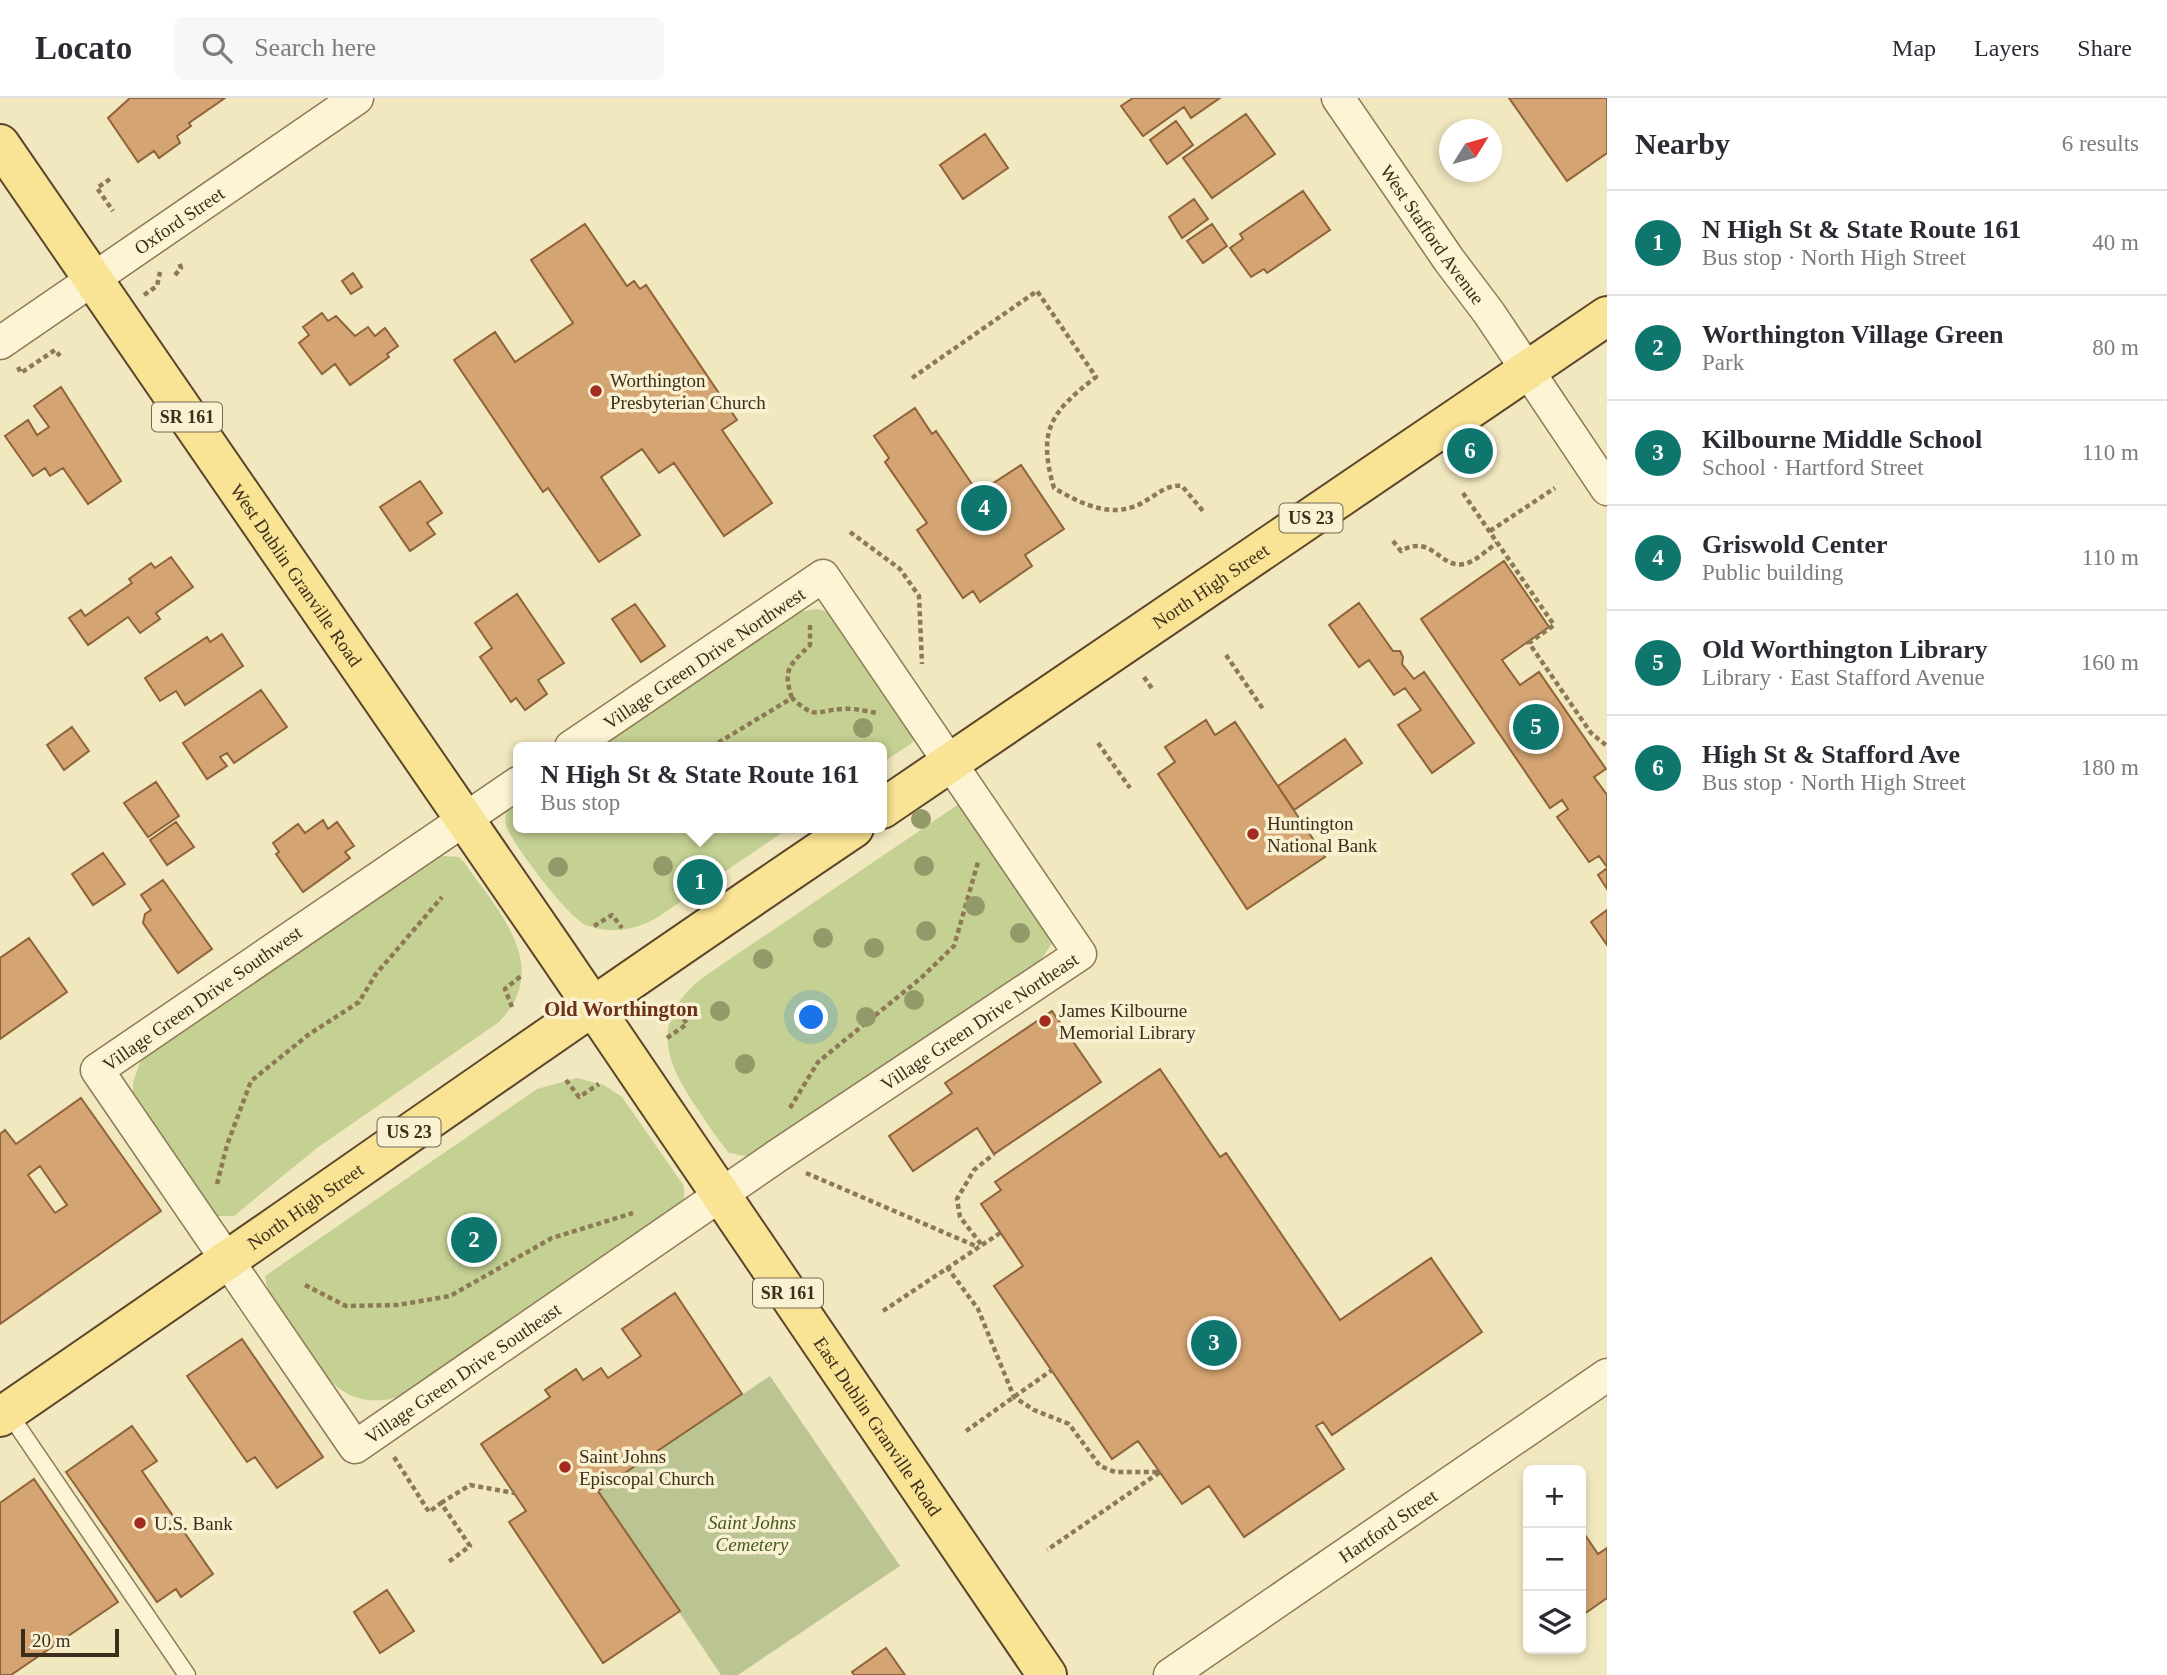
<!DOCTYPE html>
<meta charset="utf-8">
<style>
body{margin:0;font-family:"Times New Roman",serif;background:#f7f7f7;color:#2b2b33}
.controls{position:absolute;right:21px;bottom:21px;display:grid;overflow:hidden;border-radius:10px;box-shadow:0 4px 10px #0003}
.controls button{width:63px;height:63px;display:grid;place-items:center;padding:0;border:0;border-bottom:2px solid #e1e1e2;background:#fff;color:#2b2b33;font:35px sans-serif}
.compass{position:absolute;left:1439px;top:21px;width:63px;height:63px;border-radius:50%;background:#fff;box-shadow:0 4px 10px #0003;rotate:53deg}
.scale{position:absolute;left:21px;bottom:18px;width:98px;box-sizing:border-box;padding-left:7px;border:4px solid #3c2e1c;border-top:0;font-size:19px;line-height:24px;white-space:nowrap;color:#3c2e1c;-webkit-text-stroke:5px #f9f1d1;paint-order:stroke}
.you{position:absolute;left:812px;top:920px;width:24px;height:24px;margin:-18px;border:5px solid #fff;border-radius:50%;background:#1a73e8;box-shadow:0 0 0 10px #1a73e833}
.badge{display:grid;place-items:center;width:46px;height:46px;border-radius:50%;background:#0f766e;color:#fff;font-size:23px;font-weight:700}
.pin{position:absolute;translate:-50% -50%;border:4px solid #fff;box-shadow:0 2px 7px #0006}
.popup{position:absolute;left:513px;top:644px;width:374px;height:91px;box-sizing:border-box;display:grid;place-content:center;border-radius:10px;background:#fff;filter:drop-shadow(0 2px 5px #0005);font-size:23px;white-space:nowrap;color:#7c7c81}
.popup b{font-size:26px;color:#2b2b33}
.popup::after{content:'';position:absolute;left:50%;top:100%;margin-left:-14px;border:14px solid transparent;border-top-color:#fff}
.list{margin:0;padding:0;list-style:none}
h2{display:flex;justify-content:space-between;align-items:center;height:91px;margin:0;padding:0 28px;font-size:30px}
h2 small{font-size:23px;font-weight:400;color:#7c7c81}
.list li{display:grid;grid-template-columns:46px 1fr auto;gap:21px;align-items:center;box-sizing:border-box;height:105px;padding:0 28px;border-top:2px solid #e1e1e2}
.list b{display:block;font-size:26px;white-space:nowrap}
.list p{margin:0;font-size:23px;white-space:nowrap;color:#7c7c81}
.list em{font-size:23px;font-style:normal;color:#7c7c81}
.icon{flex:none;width:38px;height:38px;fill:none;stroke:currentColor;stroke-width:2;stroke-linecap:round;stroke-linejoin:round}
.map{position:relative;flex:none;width:1607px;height:1577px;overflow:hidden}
header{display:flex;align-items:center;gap:42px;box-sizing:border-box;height:98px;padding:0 35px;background:#fff;border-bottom:2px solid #e1e1e2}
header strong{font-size:33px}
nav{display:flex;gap:38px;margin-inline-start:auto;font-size:24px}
.search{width:490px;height:63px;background:#f7f7f7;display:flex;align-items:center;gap:18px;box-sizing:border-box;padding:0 24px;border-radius:10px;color:#7c7c81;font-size:26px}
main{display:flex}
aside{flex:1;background:#fff}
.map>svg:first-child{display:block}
.green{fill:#c4d193}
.cemetery{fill:#bbc593}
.building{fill:#d4a472;stroke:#8f633a;stroke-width:2;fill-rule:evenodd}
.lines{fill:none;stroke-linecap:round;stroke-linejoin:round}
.service-casing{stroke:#8d7956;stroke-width:19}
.minor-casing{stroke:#8d7956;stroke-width:35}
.primary-casing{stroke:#5b462b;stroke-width:42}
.path{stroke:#8d7956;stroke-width:4.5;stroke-dasharray:5 3.5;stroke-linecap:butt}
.service{stroke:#fcf4d5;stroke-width:16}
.minor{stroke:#fcf4d5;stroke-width:32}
.primary{stroke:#f9e394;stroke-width:38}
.tree{fill:#939a69}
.poi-dot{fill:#a32b20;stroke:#f9f1d1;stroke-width:2.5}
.labels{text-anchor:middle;stroke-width:7;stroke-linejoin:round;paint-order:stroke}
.shield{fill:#f9f1d1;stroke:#756852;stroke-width:2}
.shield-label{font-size:18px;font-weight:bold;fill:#3c2e1c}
.street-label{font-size:19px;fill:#3c2e1c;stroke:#f9f1d1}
.poi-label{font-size:19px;fill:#3c2e1c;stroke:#f9f1d1;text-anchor:start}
.park-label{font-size:19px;font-style:italic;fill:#465a21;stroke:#f9f1d1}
.neighbourhood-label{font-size:21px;font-weight:bold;fill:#6d3117;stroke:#f9f1d1}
</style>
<header>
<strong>Locato</strong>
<div class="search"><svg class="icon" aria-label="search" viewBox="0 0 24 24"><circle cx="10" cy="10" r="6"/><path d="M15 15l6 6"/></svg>Search here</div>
<nav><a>Map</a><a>Layers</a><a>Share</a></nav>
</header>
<main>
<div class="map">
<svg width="1607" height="1577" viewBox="0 0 1607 1577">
<rect width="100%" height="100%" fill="#f2e8c0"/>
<!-- green -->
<path class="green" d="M 818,511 L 831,515 L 916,638 L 912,645 L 882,665 L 882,649 L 593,649 L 790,515 Z
M 518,701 L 518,730 L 789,730 L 658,819 C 636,832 611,837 586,827 C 569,820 511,745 506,727 C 504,722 506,717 507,712 Z
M 959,706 L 1053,835 L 1052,845 L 1040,864 L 762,1053 L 745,1058 L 729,1055 C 717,1041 707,1025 697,1010 C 664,962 650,922 702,880 Z
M 443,758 L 459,759 L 464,764 C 498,813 553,868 499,924 L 317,1050 L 234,1118 L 218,1118 L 133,994 L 133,984 L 142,959 Z
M 577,980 L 604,987 L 622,999 L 684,1088 L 684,1105 L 401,1298 C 342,1317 320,1272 292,1231 C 281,1214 267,1198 265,1178 L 537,991 Z"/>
<!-- cemetery -->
<path class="cemetery" d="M 770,1278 L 900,1468 L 738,1577 L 721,1577 L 598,1393 Z"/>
<!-- building -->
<path class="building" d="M 130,0 L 225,0 L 189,25 L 191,28 L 177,38 L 180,45 L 159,60 L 154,53 L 138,64 L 108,20 Z
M 1133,0 L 1220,0 L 1191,20 L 1184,9 L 1143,38 L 1121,8 Z
M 1509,0 L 1607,0 L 1607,55 L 1567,83 Z
M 1246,16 L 1275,56 L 1212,100 L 1183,60 Z
M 1176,23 L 1193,47 L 1167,66 L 1150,42 Z
M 985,36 L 1008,70 L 963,101 L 940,67 Z
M 1303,93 L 1330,132 L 1267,175 L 1264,171 L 1251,179 L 1230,150 L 1243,141 L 1240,136 Z
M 1194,101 L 1208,121 L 1182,140 L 1169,119 Z
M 585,126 L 627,188 L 634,183 L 640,191 L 646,187 L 737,322 L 722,332 L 772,405 L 724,438 L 674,365 L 659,375 L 642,351 L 601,379 L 640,437 L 599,464 L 548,390 L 543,394 L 454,262 L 495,234 L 515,264 L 573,225 L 531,162 Z
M 1212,126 L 1227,148 L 1203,165 L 1187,143 Z
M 353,175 L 362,189 L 351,196 L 342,183 Z
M 322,215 L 328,223 L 336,218 L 355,238 L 368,229 L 375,238 L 385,230 L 398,248 L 387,256 L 389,259 L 350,287 L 335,266 L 322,276 L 299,245 L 309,237 L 303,229 Z
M 61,289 L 121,383 L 88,406 L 63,370 L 50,378 L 45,370 L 33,378 L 5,338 L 28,322 L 37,337 L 49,329 L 34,308 Z
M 915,310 L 932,336 L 936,333 L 978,395 L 1021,367 L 1064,431 L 1025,457 L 1032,468 L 980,504 L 973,493 L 963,500 L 917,432 L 927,425 L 885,364 L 889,360 L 874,338 Z
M 420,383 L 442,415 L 427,425 L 435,436 L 410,453 L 380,409 Z
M 171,459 L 193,489 L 156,515 L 160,521 L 140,535 L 128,519 L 88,547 L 69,520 L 81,512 L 85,518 L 132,485 L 129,481 L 151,465 L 155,470 Z
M 1504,463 L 1549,529 L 1502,562 L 1520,587 L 1539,574 L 1606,671 L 1594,679 L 1607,697 L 1607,769 L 1599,758 L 1589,764 L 1557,719 L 1568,711 L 1562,702 L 1550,710 L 1421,521 Z
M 517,496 L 564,565 L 538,582 L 547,596 L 525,612 L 516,600 L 511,604 L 480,559 L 492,550 L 475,525 Z
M 1359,505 L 1393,553 L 1400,553 L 1403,559 L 1402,566 L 1414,581 L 1424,574 L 1474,645 L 1432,675 L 1398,627 L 1421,612 L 1405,590 L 1394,597 L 1369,562 L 1359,569 L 1329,527 Z
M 635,506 L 665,548 L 641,564 L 612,521 Z
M 222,536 L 243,568 L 185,607 L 176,593 L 160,603 L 145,580 L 207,539 L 210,544 Z
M 261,592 L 287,629 L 234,665 L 227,655 L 220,659 L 227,668 L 207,681 L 183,645 Z
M 1206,622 L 1215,637 L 1235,624 L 1325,759 L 1247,811 L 1158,676 L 1175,664 L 1165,649 Z
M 72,629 L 89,653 L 64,672 L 47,647 Z
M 1345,641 L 1362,665 L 1294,712 L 1278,688 Z
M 156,684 L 179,718 L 148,739 L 124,705 Z
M 323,722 L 328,731 L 337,724 L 354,748 L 345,754 L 350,760 L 303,794 L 276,756 L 279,754 L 273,745 L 298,726 L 305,735 Z
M 176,724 L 194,749 L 167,767 L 150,742 Z
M 103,755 L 125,786 L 93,807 L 72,776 Z
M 1607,770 L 1607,791 L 1598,777 Z
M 163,782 L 212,851 L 178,875 L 143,825 L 145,816 L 151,812 L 141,797 Z
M 1607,812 L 1607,847 L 1591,824 Z
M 29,840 L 67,894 L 0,941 L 0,860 Z
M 1052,913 L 1101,984 L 994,1056 L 977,1030 L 913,1073 L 889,1038 L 952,995 L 945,985 Z
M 1160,971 L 1220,1059 L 1226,1055 L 1340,1222 L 1431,1160 L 1482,1234 L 1332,1337 L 1323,1324 L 1316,1328 L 1344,1371 L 1244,1439 L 1209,1388 L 1182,1406 L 1138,1343 L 1112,1361 L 994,1188 L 1023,1168 L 981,1106 L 1001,1092 L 995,1084 Z
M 81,1000 L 161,1113 L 0,1226 L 0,1036 L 5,1032 L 16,1046 ZM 40,1068 L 67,1107 L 55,1115 L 28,1077 Z
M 675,1195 L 742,1296 L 598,1393 L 680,1513 L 603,1565 L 509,1424 L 526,1413 L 481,1346 L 550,1299 L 545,1292 L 576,1271 L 583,1282 L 601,1270 L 608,1280 L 641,1258 L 622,1231 Z
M 242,1241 L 323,1359 L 277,1390 L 255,1359 L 247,1364 L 187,1278 Z
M 132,1328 L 157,1363 L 142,1373 L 213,1476 L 181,1499 L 176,1491 L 157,1504 L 66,1374 Z
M 34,1381 L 118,1504 L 11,1577 L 0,1577 L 0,1405 Z
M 1581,1431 L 1598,1456 L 1607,1450 L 1607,1500 L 1581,1518 Z
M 387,1492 L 414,1533 L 380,1555 L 354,1514 Z
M 886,1550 L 905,1577 L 854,1577 L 852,1574 Z"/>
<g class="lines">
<!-- service casing -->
<g class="service-casing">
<path id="service" d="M 8,1314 L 187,1577"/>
</g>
<!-- minor casing -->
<g class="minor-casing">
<g id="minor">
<path id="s1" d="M 1338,0 L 1449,162 L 1489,215 L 1607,391"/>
<path id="s2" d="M 0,245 L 357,0"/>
<path id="s3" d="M 518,685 L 97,972 L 355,1349 L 777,1058 L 1080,856 L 823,478 L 571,649"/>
<path id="s4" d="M 1170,1577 L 1607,1277"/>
</g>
</g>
<!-- primary casing -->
<g class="primary-casing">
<g id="primary">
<path id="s5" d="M 0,46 L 556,854 L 1047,1577"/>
<path id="s6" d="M 882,711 L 1607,218"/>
<path id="s7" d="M 0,1319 C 285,1124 567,923 854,730"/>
</g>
</g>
<!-- path -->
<path class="path" d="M 110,81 L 97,90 L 113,113
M 175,177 L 181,170 L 179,164
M 144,197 L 157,188 L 160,174
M 18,269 L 21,275 L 55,252 L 60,258
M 912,280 L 1037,193 L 1096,279 C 1051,314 1037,332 1054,390 C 1083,407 1115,423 1147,402 C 1159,395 1168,386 1182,388 L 1203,413
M 1463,395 L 1554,527 L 1529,545 L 1591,635 L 1607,648
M 1490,433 L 1555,390
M 850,434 L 900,471 L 919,498 L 922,566
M 1393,443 L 1401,453 C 1432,435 1440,471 1464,466 C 1475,464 1488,451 1497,445
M 1226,557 L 1263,611
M 1144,579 L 1153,592
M 792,600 C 782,571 790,567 810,547 L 810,527
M 1098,645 L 1130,690
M 711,649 L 792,600 C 817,623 816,612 843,611 C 854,610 866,613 877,615
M 594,828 L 612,817 L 622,830
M 512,909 L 505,891 L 521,878
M 667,940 L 687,926 L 676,909
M 566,982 L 579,999 L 599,986
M 790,1010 L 818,964 L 921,880 L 954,848 L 978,764
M 806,1075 L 978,1149
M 217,1086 L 227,1047 L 251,983 L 308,937 L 359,904 L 376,876 L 442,799
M 981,1146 L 960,1119 L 957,1101 L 974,1072 L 994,1056
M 947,1169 L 978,1211 L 1014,1299 L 1034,1312 L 1069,1326 L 1100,1368 L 1115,1374 L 1160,1374 L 1047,1452
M 305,1187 L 346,1208 L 398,1207 L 450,1198 L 552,1140 L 633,1115
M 883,1213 L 1000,1135
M 966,1333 L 1052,1272
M 394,1359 L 429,1414 L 441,1405 L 470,1448 L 447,1465
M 441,1405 L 470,1387 L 514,1395"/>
<!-- service -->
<use href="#service" class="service"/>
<!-- minor -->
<use href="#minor" class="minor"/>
<!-- primary -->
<use href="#primary" class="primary"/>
</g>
<!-- trees -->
<g class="tree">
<circle cx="863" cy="630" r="10"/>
<circle cx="921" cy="721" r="10"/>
<circle cx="663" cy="768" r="10"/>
<circle cx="924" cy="768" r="10"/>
<circle cx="558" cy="769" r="10"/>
<circle cx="975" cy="808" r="10"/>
<circle cx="926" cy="833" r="10"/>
<circle cx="1020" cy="835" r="10"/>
<circle cx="823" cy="840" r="10"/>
<circle cx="874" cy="850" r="10"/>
<circle cx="763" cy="861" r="10"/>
<circle cx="914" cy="902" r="10"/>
<circle cx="720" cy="913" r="10"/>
<circle cx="866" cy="919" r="10"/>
<circle cx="816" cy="924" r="10"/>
<circle cx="745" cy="966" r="10"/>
</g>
<!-- markers -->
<g class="poi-dot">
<circle cx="596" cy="293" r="7"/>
<circle cx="1253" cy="736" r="7"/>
<circle cx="1045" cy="923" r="7"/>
<circle cx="565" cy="1369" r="7"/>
<circle cx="140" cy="1425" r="7"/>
</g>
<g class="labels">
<!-- shield labels -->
<g class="shield">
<rect x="152" y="304.5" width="70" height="29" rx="5"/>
<rect x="1279.5" y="405.5" width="63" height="29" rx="5"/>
<rect x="377.5" y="1019.5" width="63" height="29" rx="5"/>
<rect x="753" y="1180.5" width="70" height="29" rx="5"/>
</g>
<g class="shield-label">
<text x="187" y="325">SR 161</text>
<text x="1311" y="426">US 23</text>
<text x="409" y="1040">US 23</text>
<text x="788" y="1201">SR 161</text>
</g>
<!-- street labels -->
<g class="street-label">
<text dy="7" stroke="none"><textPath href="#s2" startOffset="217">Oxford Street</textPath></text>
<text dy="7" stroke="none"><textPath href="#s1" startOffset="166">West Stafford Avenue</textPath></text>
<text dy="7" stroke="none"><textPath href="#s5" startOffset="523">West Dublin Granville Road</textPath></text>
<text dy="7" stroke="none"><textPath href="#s6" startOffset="397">North High Street</textPath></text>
<text transform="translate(704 560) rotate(-34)" y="7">Village Green Drive Northwest</text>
<text transform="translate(202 900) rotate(-35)" y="7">Village Green Drive Southwest</text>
<text dy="7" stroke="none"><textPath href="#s3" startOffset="1722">Village Green Drive Northeast</textPath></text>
<text dy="7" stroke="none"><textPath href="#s7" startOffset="371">North High Street</textPath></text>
<text dy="7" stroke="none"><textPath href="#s3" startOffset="1097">Village Green Drive Southeast</textPath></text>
<text dy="7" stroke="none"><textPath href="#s5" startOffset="1554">East Dublin Granville Road</textPath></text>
<text dy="7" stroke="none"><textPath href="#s4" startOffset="264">Hartford Street</textPath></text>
</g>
<!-- poi labels -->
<g class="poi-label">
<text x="610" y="289">Worthington<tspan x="610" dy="22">Presbyterian Church</tspan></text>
<text x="1267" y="732">Huntington<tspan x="1267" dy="22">National Bank</tspan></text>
<text x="1059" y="919">James Kilbourne<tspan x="1059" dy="22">Memorial Library</tspan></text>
<text x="579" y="1365">Saint Johns<tspan x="579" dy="22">Episcopal Church</tspan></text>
<text x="154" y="1432">U.S. Bank</text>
</g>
<!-- park labels -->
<g class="park-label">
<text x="752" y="1431">Saint Johns<tspan x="752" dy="22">Cemetery</tspan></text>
</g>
<!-- neighbourhood labels -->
<g class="neighbourhood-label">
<text x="621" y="918">Old Worthington</text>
</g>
</g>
</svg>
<div class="controls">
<button>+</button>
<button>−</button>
<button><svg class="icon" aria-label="layers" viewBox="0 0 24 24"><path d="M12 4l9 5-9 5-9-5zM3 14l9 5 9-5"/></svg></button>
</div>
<svg class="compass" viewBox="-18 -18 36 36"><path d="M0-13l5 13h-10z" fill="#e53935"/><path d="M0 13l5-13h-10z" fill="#7c7c81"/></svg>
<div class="scale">20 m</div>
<div class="you"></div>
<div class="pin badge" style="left:700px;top:784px">1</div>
<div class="popup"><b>N High St &amp; State Route 161</b>Bus stop</div>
<div class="pin badge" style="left:474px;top:1142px">2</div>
<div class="pin badge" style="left:1214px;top:1245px">3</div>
<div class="pin badge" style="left:984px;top:410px">4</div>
<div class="pin badge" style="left:1536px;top:629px">5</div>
<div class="pin badge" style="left:1470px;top:353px">6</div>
</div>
<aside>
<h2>Nearby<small>6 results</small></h2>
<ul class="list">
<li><span class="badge">1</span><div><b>N High St &amp; State Route 161</b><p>Bus stop · North High Street</p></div><em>40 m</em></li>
<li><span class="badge">2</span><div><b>Worthington Village Green</b><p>Park</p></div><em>80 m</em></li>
<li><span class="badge">3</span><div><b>Kilbourne Middle School</b><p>School · Hartford Street</p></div><em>110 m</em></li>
<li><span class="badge">4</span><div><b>Griswold Center</b><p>Public building</p></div><em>110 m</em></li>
<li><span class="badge">5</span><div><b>Old Worthington Library</b><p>Library · East Stafford Avenue</p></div><em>160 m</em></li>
<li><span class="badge">6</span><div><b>High St &amp; Stafford Ave</b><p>Bus stop · North High Street</p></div><em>180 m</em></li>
</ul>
</aside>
</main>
